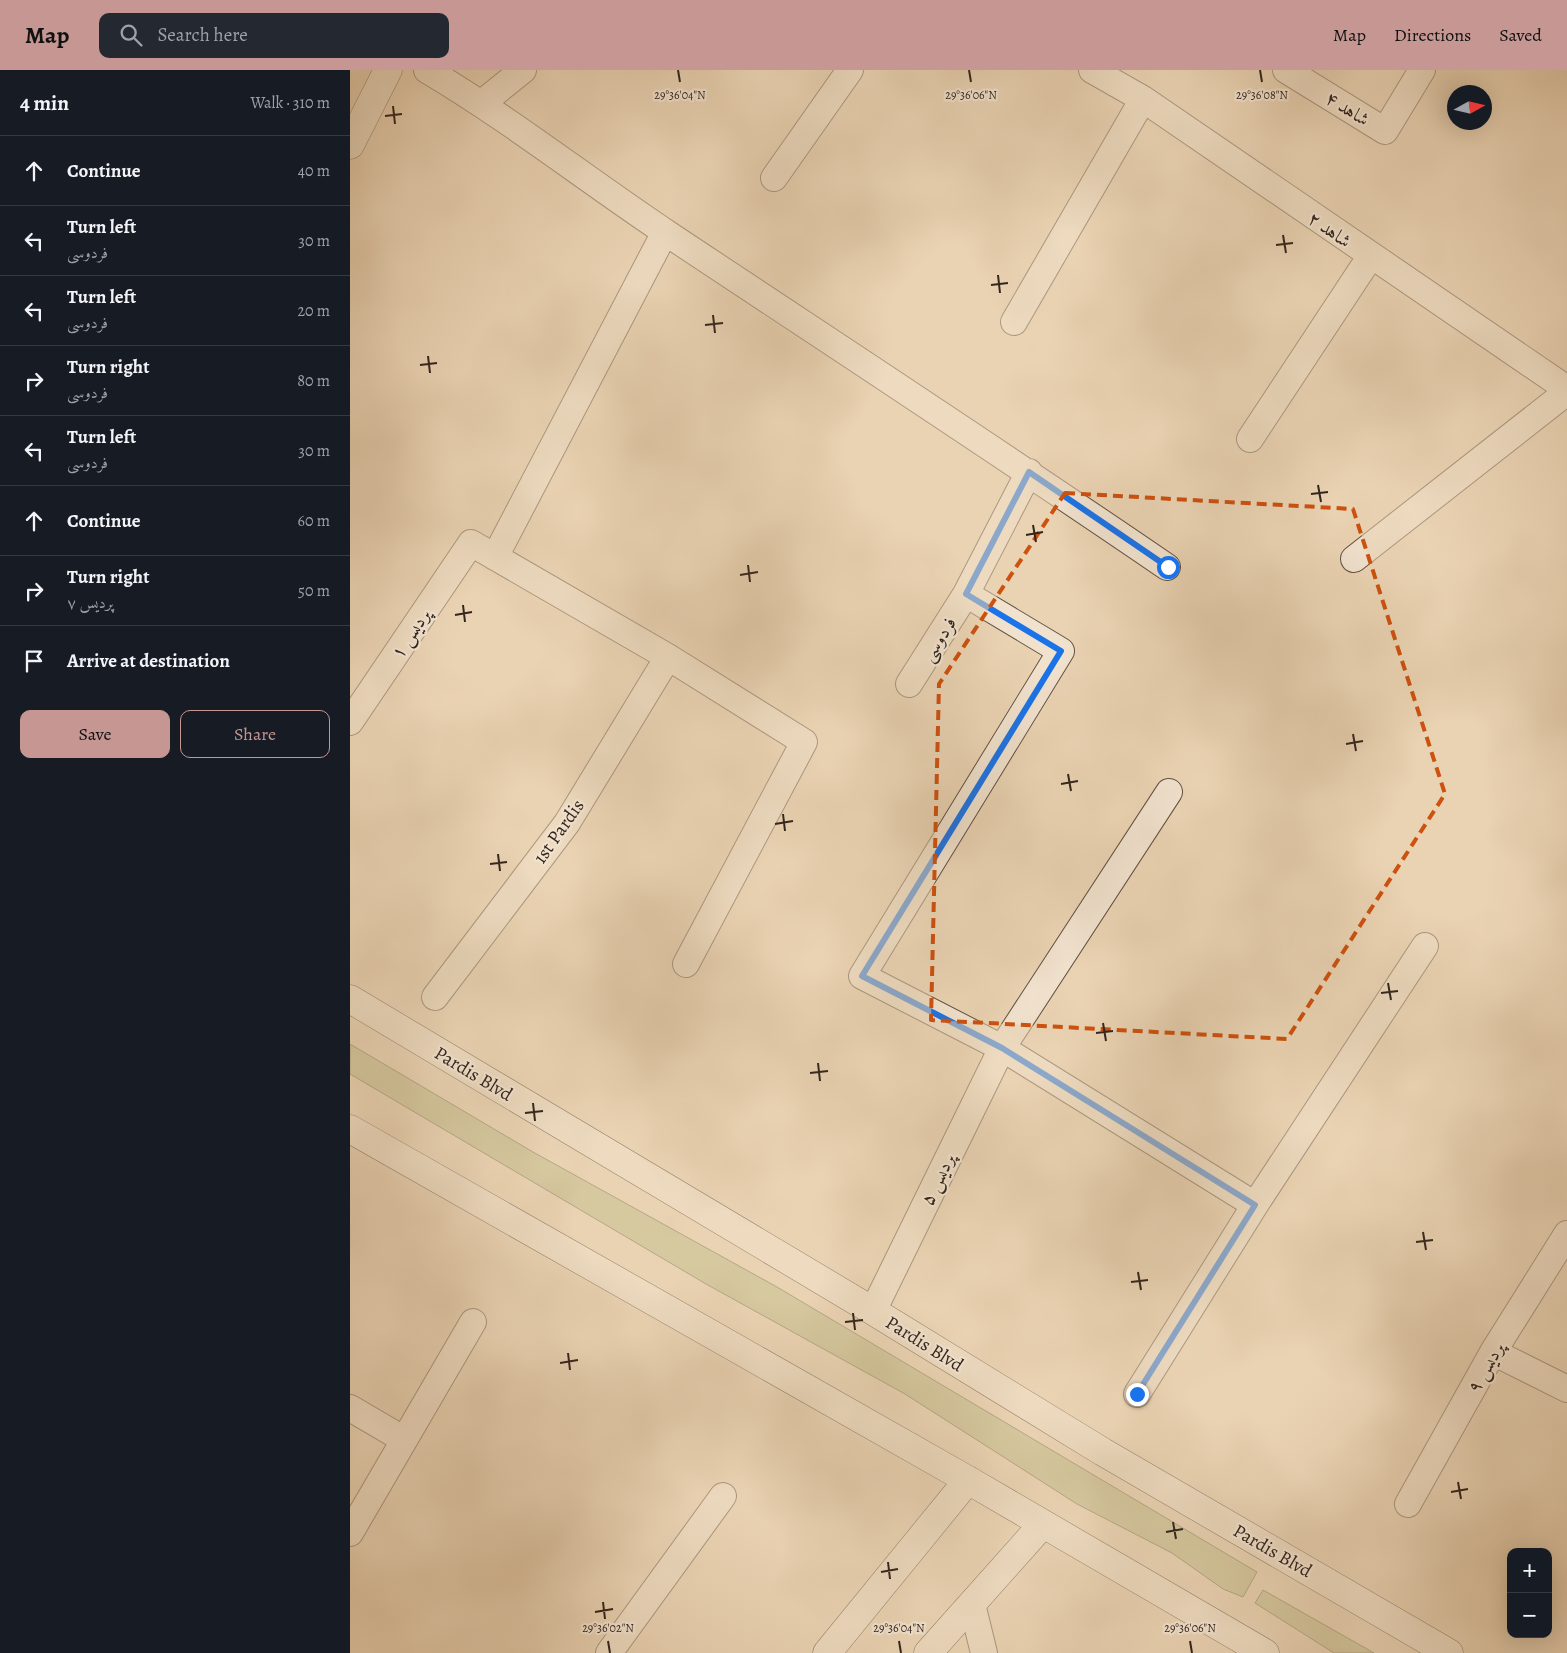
<!DOCTYPE html>
<meta charset="utf-8">
<style>
body{margin:0;font-family:Alegreya,Amiri,serif;background:#242831;color:#f1f3f6}
.controls{position:absolute;right:15px;bottom:15px;display:grid;overflow:hidden;border-radius:10px;box-shadow:0 5px 20px #0002}
.controls button{width:45px;height:45px;display:grid;place-items:center;padding:0;border:0;border-bottom:1px solid #363941;background:#171b24;color:#f1f3f6;font:25px sans-serif}
.compass{position:absolute;left:1097px;top:15px;width:45px;height:45px;border-radius:50%;background:#171b24;box-shadow:0 5px 20px #0002;rotate:82deg}
.stop{position:absolute;width:15px;height:15px;margin:-11px;border:4px solid #1a73e8;border-radius:50%;background:#fff}
.stop.end{background:#1a73e8;border-color:#fff;box-shadow:0 1px 5px #0008}
.list{margin:0;padding:0;list-style:none}
h2{display:flex;justify-content:space-between;align-items:center;height:65px;margin:0;padding:0 20px;font-size:21px}
h2 small{font-size:16px;font-weight:400;color:#9ea1a6}
.list li{display:grid;grid-template-columns:32px 1fr auto;gap:15px;align-items:center;box-sizing:border-box;height:70px;padding:0 20px;border-top:1px solid #363941}
.list b{display:block;font-size:19px;white-space:nowrap}
.list p{margin:0;font-size:16px;white-space:nowrap;color:#9ea1a6}
.list em{font-size:16px;font-style:normal;color:#9ea1a6}
.actions{display:flex;gap:10px;padding:15px 20px}
.actions a{flex:1;padding:11px 0;border:1px solid #c59692;border-radius:10px;text-align:center;font-size:18px;color:#c59692}
.actions .main{background:#c59692;color:#111}
.icon{flex:none;width:28px;height:28px;fill:none;stroke:currentColor;stroke-width:2;stroke-linecap:round;stroke-linejoin:round}
.map{position:relative;flex:none;width:1217px;height:1583px;overflow:hidden}
header{display:flex;align-items:center;gap:30px;box-sizing:border-box;height:70px;padding:0 25px;background:#c59692;color:#111}
header strong{font-size:24px}
nav{display:flex;gap:28px;margin-inline-start:auto;font-size:18px}
.search{width:350px;height:45px;background:#242831;display:flex;align-items:center;gap:12px;box-sizing:border-box;padding:0 18px;border-radius:10px;color:#9ea1a6;font-size:19px}
main{display:flex}
aside{flex:1;background:#171b24}
.map>svg:first-child{display:block}
.green{fill:#beba88;stroke:#787052}
.lines{fill:none;stroke-linecap:round;stroke-linejoin:round}
.street-casing{stroke:#615042;stroke-width:28}
.secondary-casing{stroke:#33251d;stroke-width:29}
.street{stroke:#f1e2ce;stroke-width:26}
.secondary{stroke:#f1e2ce;stroke-width:28}
.route{stroke:#1a73e8;stroke-width:6}
.marked{fill:none;stroke:#cd510f;stroke-width:4;stroke-dasharray:10 6;stroke-linejoin:round}
.ticks{fill:none;stroke:#33251d;stroke-width:2}
.labels{text-anchor:middle;stroke-width:4.5;stroke-linejoin:round;paint-order:stroke}
.street-label{font-size:19px;fill:#33251d;stroke:#f1e2ce}
.ticks-label{font-size:12px;text-anchor:middle;fill:#33251d;stroke:#f1e2ce;stroke-width:4.5;stroke-linejoin:round;paint-order:stroke}
</style>
<header>
<strong>Map</strong>
<div class="search"><svg class="icon" aria-label="search" viewBox="0 0 24 24"><circle cx="10" cy="10" r="6"/><path d="M15 15l6 6"/></svg>Search here</div>
<nav><a>Map</a><a>Directions</a><a>Saved</a></nav>
</header>
<main>
<aside>
<h2>4 min<small>Walk · 310 m</small></h2>
<ul class="list">
<li><svg class="icon" aria-label="ahead" viewBox="0 0 24 24"><path d="M12 20V5M6 11l6-6 6 6"/></svg><div><b>Continue</b></div><em>40 m</em></li>
<li><svg class="icon" aria-label="left" viewBox="0 0 24 24"><path d="M17 20v-9H6M10 6l-5 5 5 5"/></svg><div><b>Turn left</b><p>فردوسی</p></div><em>30 m</em></li>
<li><svg class="icon" aria-label="left" viewBox="0 0 24 24"><path d="M17 20v-9H6M10 6l-5 5 5 5"/></svg><div><b>Turn left</b><p>فردوسی</p></div><em>20 m</em></li>
<li><svg class="icon" aria-label="right" viewBox="0 0 24 24"><path d="M7 20v-9h11M14 6l5 5-5 5"/></svg><div><b>Turn right</b><p>فردوسی</p></div><em>80 m</em></li>
<li><svg class="icon" aria-label="left" viewBox="0 0 24 24"><path d="M17 20v-9H6M10 6l-5 5 5 5"/></svg><div><b>Turn left</b><p>فردوسی</p></div><em>30 m</em></li>
<li><svg class="icon" aria-label="ahead" viewBox="0 0 24 24"><path d="M12 20V5M6 11l6-6 6 6"/></svg><div><b>Continue</b></div><em>60 m</em></li>
<li><svg class="icon" aria-label="right" viewBox="0 0 24 24"><path d="M7 20v-9h11M14 6l5 5-5 5"/></svg><div><b>Turn right</b><p>پردیس ۷</p></div><em>50 m</em></li>
<li><svg class="icon" aria-label="arrive" viewBox="0 0 24 24"><path d="M6 21V4h12l-3 4 3 4H6"/></svg><div><b>Arrive at destination</b></div></li>
</ul>
<div class="actions"><a class="main">Save</a><a>Share</a></div>
</aside>
<div class="map">
<svg width="1217" height="1583" viewBox="0 0 1217 1583">
<rect width="100%" height="100%" fill="#ead3b3"/>
<filter id="stains"><feTurbulence type="fractalNoise" baseFrequency=".004" numOctaves="4"/><feColorMatrix values="0 0 0 0 .2 0 0 0 0 .09 0 0 0 0 .02 0 0 0 .5 -.17"/></filter>
<radialGradient id="worn" r=".72"><stop offset=".6" stop-color="#630" stop-opacity="0"/><stop offset="1" stop-color="#630" stop-opacity=".3"/></radialGradient>
<!-- green -->
<path class="green" d="M 0,974 L 183,1082 L 427,1217 L 907,1502 L 893,1527 L 873,1519 L 822,1483 L 727,1434 L 555,1324 L 356,1214 L 0,1004 Z
M 913,1520 L 1024,1583 L 984,1583 L 905,1533 Z"/>
<g class="lines">
<!-- street casing -->
<g class="street-casing">
<path id="street" d="M 77,0 C 161,50 237,110 318,164 C 485,275 652,384 817,497
M 742,0 L 793,29 L 1217,319
M 936,0 L 1035,61 L 1072,0
M 132,33 L 173,0
M 424,108 L 500,0
M 664,252 L 793,29
M 900,369 L 1020,187
M 145,487 L 315,162
M 1004,489 L 1217,322
M 616,524 L 711,581 L 512,906 L 652,978 L 905,1135
M 559,614 L 616,524 L 679,402
M 0,652 L 121,473 L 318,587 L 454,672 L 336,894
M 85,927 L 217,753 L 318,587
M 523,1241 L 652,978 L 819,722
M 1143,1282 L 1217,1319
M 787,1324 L 905,1135 L 1075,876
M 0,1338 L 53,1369
M 1058,1434 L 1143,1282 L 1217,1164
M 0,1463 L 123,1252
M 622,1534 L 634,1583
M 259,1583 L 373,1426"/>
</g>
<!-- secondary casing -->
<g class="secondary-casing">
<path id="secondary" d="M 0,75 L 38,0
M 0,929 L 523,1241 L 753,1382 L 1099,1583
M 0,1059 L 618,1410 L 915,1583
M 477,1583 L 618,1410
M 578,1583 L 692,1455"/>
</g>
<!-- street -->
<use href="#street" class="street"/>
<!-- secondary -->
<use href="#secondary" class="secondary"/>
</g>
<g class="lines">
<!-- route -->
<path class="route" d="M 787,1324 L 905,1135 L 652,978 L 512,906 L 711,581 L 616,524 L 679,402 L 818,497"/>
</g>
<!-- marked area -->
<path d="M0 0H1217V1583H0ZM 715,423 L 1003,439 L 1095,724 L 937,969 L 581,950 L 589,614 Z" fill="#ead3b3" fill-opacity=".55" fill-rule="evenodd"/>
<path class="marked" d="M 715,423 L 1003,439 L 1095,724 L 937,969 L 581,950 L 589,614 Z"/>
<!-- ticks -->
<path class="ticks" d="M 328,0 L 330,12M 619,0 L 621,12M 910,0 L 912,12M 43,36 L 45,54M 35,46 L 52,44M 933,165 L 936,183M 926,175 L 943,173M 648,205 L 650,223M 641,215 L 658,213M 363,245 L 365,263M 355,255 L 373,253M 78,286 L 80,303M 70,295 L 87,293M 968,415 L 971,432M 961,424 L 978,422M 683,455 L 686,472M 676,465 L 693,462M 398,495 L 400,512M 390,505 L 408,502M 113,535 L 115,552M 105,545 L 122,542M 1003,664 L 1006,681M 996,674 L 1013,671M 718,704 L 721,721M 711,714 L 728,711M 433,744 L 435,761M 425,754 L 443,751M 148,784 L 150,801M 140,794 L 157,792M 1038,913 L 1041,930M 1031,923 L 1048,921M 753,953 L 756,971M 746,963 L 763,961M 468,993 L 470,1011M 460,1003 L 478,1001M 183,1033 L 185,1051M 175,1043 L 193,1041M 1073,1162 L 1076,1180M 1066,1172 L 1083,1170M 788,1202 L 791,1220M 781,1212 L 798,1210M 503,1243 L 505,1260M 495,1252 L 513,1250M 218,1283 L 220,1300M 210,1293 L 228,1290M 1108,1412 L 1111,1429M 1101,1422 L 1118,1419M 823,1452 L 826,1469M 816,1462 L 833,1459M 538,1492 L 540,1509M 531,1502 L 548,1499M 253,1532 L 255,1549M 245,1542 L 263,1539M 258,1571 L 260,1583M 549,1571 L 551,1583M 840,1571 L 842,1583"/>
<g class="labels">
<!-- street labels -->
<g class="street-label">
<text transform="translate(998 38) rotate(32)" y="7">شاهد ۴</text>
<text transform="translate(980 159) rotate(35)" y="7">شاهد ۲</text>
<text transform="translate(60 563) rotate(-56)" y="7">پردیس ۱</text>
<text transform="translate(588 569) rotate(-58)" y="7">فردوسی</text>
<text transform="translate(208 761) rotate(-55)" y="7">1st Pardis</text>
<text transform="translate(124 1003) rotate(31)" y="7">Pardis Blvd</text>
<text transform="translate(587 1109) rotate(-64)" y="7">پردیس ۵</text>
<text transform="translate(575 1273) rotate(32)" y="7">Pardis Blvd</text>
<text transform="translate(1135 1297) rotate(-60)" y="7">پردیس ۹</text>
<text transform="translate(923 1480) rotate(30)" y="7">Pardis Blvd</text>
</g>
</g>
<g class="ticks-label">
<text x="330" y="29">29°36'04"N</text>
<text x="621" y="29">29°36'06"N</text>
<text x="912" y="29">29°36'08"N</text>
<text x="258" y="1562">29°36'02"N</text>
<text x="549" y="1562">29°36'04"N</text>
<text x="840" y="1562">29°36'06"N</text>
</g>
<rect width="100%" height="100%" filter="url(#stains)"/>
<rect width="100%" height="100%" fill="url(#worn)"/>
</svg>
<div class="controls">
<button>+</button>
<button>−</button>
</div>
<svg class="compass" viewBox="-18 -18 36 36"><path d="M0-13l5 13h-10z" fill="#e53935"/><path d="M0 13l5-13h-10z" fill="#9ea1a6"/></svg>
<div class="stop" style="left:818px;top:497px"></div>
<div class="stop end" style="left:787px;top:1324px"></div>
</div>
</main>
